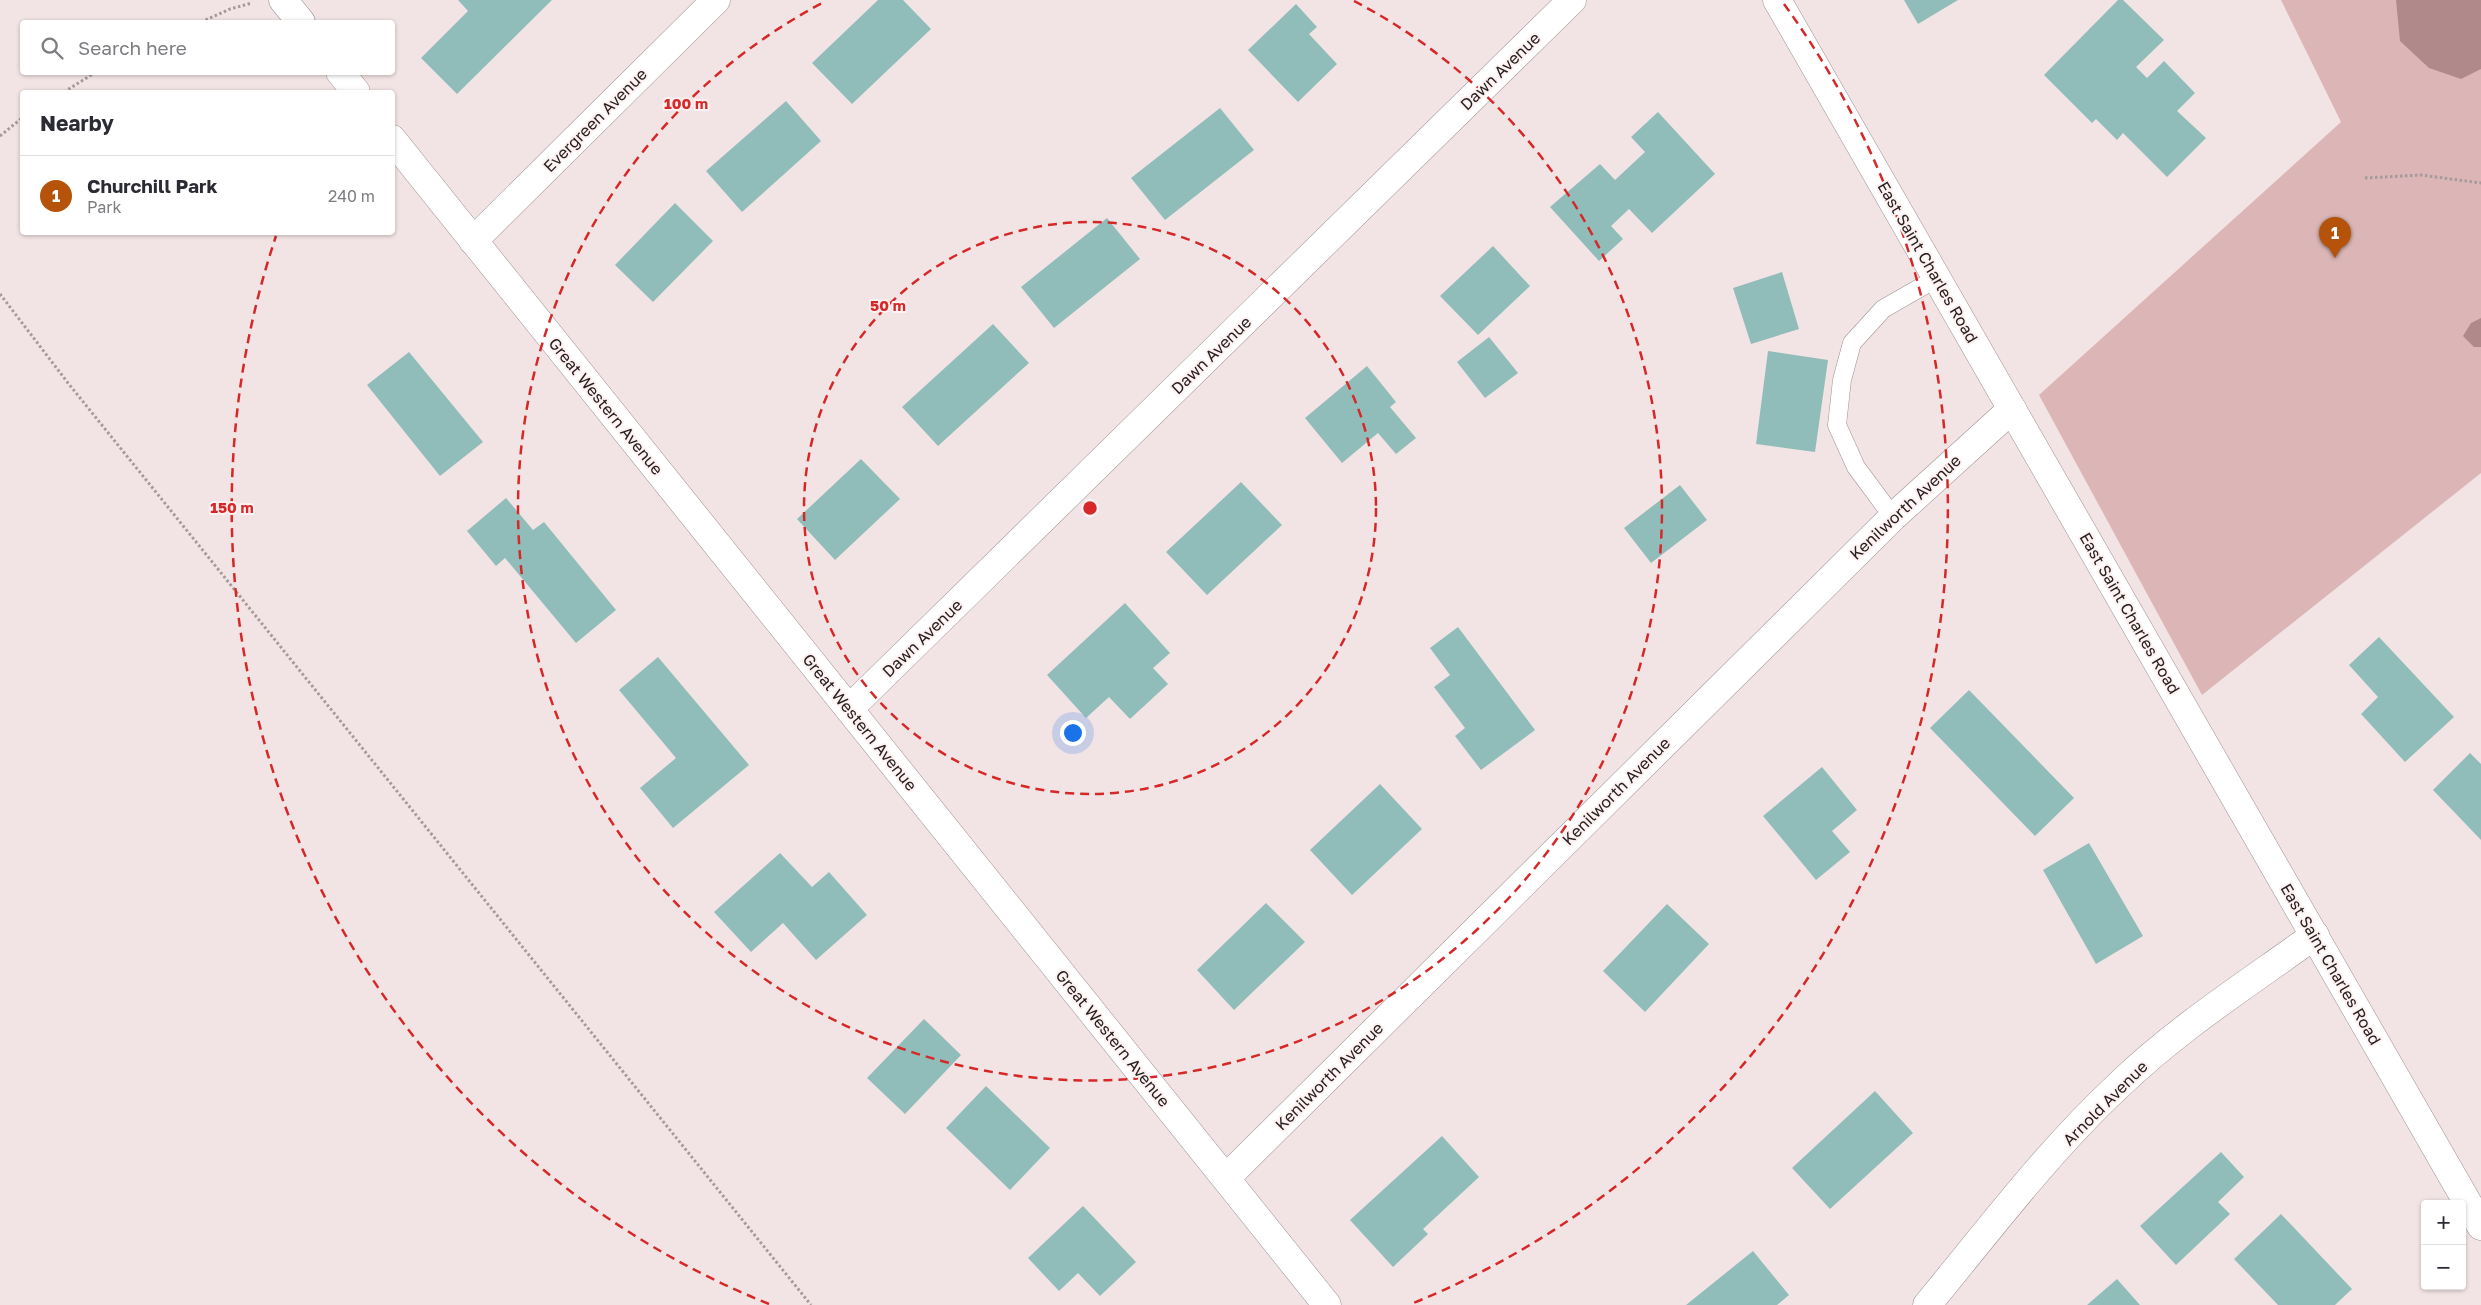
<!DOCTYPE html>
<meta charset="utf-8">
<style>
body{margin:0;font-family:"Golos Text",sans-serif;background:#f2f2f3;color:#2b2b33}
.controls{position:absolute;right:15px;bottom:15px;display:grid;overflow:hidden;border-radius:5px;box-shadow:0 1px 4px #0004}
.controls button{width:45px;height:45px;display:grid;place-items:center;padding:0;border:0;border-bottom:1px solid #e1e1e2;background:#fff;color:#2b2b33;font:25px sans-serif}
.you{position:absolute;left:1072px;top:732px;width:18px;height:18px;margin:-12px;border:4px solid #fff;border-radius:50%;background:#1a73e8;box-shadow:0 0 0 8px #1a73e833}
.badge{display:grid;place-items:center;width:32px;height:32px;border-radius:50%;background:#b45309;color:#fff;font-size:16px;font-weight:700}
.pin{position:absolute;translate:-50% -41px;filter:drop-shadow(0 1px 2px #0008)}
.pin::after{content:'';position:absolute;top:26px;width:18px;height:15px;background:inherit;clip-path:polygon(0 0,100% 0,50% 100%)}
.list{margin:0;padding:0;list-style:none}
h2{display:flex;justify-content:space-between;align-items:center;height:65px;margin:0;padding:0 20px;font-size:21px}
h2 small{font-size:16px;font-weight:400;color:#7c7c81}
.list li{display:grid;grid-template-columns:32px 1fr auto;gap:15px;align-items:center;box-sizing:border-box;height:80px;padding:0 20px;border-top:1px solid #e1e1e2}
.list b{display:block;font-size:19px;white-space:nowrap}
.list p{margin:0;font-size:16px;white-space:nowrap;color:#7c7c81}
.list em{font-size:16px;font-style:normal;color:#7c7c81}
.icon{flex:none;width:28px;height:28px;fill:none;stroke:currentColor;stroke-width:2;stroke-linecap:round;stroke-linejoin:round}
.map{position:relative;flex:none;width:2481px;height:1305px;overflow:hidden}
.search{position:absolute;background:#fff;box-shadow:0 1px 4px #0004;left:20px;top:20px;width:375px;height:55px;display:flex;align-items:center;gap:12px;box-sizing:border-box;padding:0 18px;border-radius:5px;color:#7c7c81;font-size:19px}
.panel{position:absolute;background:#fff;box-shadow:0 1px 4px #0004;left:20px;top:90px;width:375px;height:145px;border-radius:5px}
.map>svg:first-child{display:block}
.green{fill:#dcb6b7}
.water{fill:#b0898b}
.building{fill:#90bdba}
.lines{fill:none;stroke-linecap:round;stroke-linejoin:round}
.service-casing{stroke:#9f9293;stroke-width:19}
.minor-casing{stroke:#9f9293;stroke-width:29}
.tertiary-casing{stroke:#9f9293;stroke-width:29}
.path{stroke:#a49a9a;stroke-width:3;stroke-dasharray:2.5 2.5;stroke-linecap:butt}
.service{stroke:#fff;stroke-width:18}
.minor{stroke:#fff;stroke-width:28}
.tertiary{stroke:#fff;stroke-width:28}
.ring{fill:none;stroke:#d62828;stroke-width:2.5;stroke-dasharray:9 6}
.labels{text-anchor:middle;stroke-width:4;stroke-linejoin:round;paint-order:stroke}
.street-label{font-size:16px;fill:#252020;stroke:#fff1f2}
.centre{fill:#d62828;stroke:#fff1f2;stroke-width:2.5}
.ring-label{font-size:15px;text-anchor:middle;font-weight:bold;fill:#d62828;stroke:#fff1f2;stroke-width:4;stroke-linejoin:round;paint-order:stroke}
</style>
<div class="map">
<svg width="2481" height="1305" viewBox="0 0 2481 1305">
<rect width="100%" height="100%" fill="#f2e4e4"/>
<!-- green -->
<path class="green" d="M 2281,0 L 2481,0 L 2481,473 L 2202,695 L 2039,395 L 2341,122 Z"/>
<!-- water -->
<path class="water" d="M 2396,0 L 2481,0 L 2481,69 L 2461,79 L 2429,68 L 2400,41 Z
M 2481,318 L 2481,347 L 2474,347 L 2463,336 L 2471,323 Z"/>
<!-- building -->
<path class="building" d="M 458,0 L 552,0 L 457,94 L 421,58 L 468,11 Z
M 878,0 L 903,0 L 931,29 L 852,104 L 812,63 Z
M 1904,0 L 1958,0 L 1918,24 Z
M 2118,0 L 2123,0 L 2164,40 L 2136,67 L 2147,78 L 2164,61 L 2195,93 L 2177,111 L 2206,138 L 2167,177 L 2123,133 L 2117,140 L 2096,119 L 2092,123 L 2044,75 Z
M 1296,4 L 1317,27 L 1309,34 L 1337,64 L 1298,102 L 1248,50 Z
M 786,101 L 821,141 L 742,212 L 706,171 Z
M 1220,108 L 1254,150 L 1165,220 L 1131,178 Z
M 1658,112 L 1715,174 L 1652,233 L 1629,209 L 1611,226 L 1623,239 L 1599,261 L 1550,207 L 1600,164 L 1615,180 L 1645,152 L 1631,137 Z
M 675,203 L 713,241 L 653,302 L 615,265 Z
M 1107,218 L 1140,259 L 1054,328 L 1021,287 Z
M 1493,246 L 1530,286 L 1478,335 L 1440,296 Z
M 1782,272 L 1799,329 L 1751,344 L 1733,288 Z
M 993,324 L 1029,363 L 938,446 L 902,407 Z
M 1489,337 L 1518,373 L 1485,398 L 1457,362 Z
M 1768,351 L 1828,360 L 1815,452 L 1756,444 Z
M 409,352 L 483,442 L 440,476 L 367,385 Z
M 1367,366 L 1396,402 L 1390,407 L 1416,438 L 1396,454 L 1378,433 L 1342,463 L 1305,418 Z
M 861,459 L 900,499 L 835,560 L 797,519 Z
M 1241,482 L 1282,525 L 1207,595 L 1166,552 Z
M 1680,485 L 1707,520 L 1651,563 L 1624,528 Z
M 506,498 L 533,530 L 544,522 L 616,610 L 576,643 L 505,558 L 496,566 L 467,531 Z
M 1125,603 L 1170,653 L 1153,668 L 1168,684 L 1130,719 L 1109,697 L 1086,718 L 1047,675 Z
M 1458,627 L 1535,730 L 1481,770 L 1455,736 L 1465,728 L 1434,687 L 1450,675 L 1430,648 Z
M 2379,637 L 2454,717 L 2405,762 L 2361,714 L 2378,697 L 2349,665 Z
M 658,657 L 749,765 L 673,828 L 640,788 L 676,758 L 619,690 Z
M 1969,690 L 2074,798 L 2035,836 L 1930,728 Z
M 2470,753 L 2481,764 L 2481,840 L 2433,790 Z
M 1822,767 L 1857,810 L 1832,831 L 1850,852 L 1816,880 L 1763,816 Z
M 1380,784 L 1422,829 L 1352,895 L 1310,850 Z
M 2089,843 L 2143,936 L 2096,964 L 2043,870 Z
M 780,853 L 812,887 L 829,872 L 867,915 L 816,960 L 783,923 L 751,952 L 714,912 Z
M 1266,903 L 1305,942 L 1234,1010 L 1197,970 Z
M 1667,904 L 1709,944 L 1645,1012 L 1603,971 Z
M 924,1019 L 961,1055 L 905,1114 L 867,1078 Z
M 986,1086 L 1050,1148 L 1010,1190 L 946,1128 Z
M 1875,1091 L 1913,1133 L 1830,1209 L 1792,1168 Z
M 1442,1136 L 1479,1177 L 1423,1229 L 1428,1234 L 1393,1267 L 1350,1220 Z
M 2221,1152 L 2244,1177 L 2218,1202 L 2230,1214 L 2176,1265 L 2140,1226 Z
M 1083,1206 L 1136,1262 L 1100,1296 L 1078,1273 L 1059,1291 L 1028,1258 Z
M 2281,1214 L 2352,1289 L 2335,1305 L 2278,1305 L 2234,1259 Z
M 1753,1251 L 1789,1295 L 1777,1305 L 1686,1305 Z
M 2117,1279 L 2140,1305 L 2087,1305 Z"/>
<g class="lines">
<!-- service casing -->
<g class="service-casing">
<path id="service" d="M 1893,517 L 1856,467 L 1837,425 L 1842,380 L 1852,343 L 1883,309 L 1937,278"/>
</g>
<!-- minor casing -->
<g class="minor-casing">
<path id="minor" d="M 283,0 L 301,22
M 340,72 L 356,92
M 392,139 L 1327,1305
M 473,241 L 716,0
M 849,709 L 1572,0
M 1226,1178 L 1893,517 L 2012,409
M 1927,1305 C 1989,1230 2048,1151 2119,1085 C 2178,1028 2249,983 2315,935"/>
</g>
<!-- tertiary casing -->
<g class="tertiary-casing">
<path id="tertiary" d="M 1777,0 L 2481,1226"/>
</g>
<!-- path -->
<path class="path" d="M 201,22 L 230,9 L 252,3
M 64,92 L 96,72
M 0,136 L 22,118
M 2365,178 L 2421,175 L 2481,183
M 0,294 L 68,383 L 811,1305"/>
<!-- service -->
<use href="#service" class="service"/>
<!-- minor -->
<use href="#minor" class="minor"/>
<!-- tertiary -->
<use href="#tertiary" class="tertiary"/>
</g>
<!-- distance rings -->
<g class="ring">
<circle cx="1090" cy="508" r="286"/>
<path d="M1354 1A572 572 0 1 1 826 1"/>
<path d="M769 1304A858 858 0 0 1 276 236M1784 4A858 858 0 0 1 1411 1304"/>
</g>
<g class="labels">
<!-- street labels -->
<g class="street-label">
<text transform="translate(1500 71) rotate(-44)" y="6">Dawn Avenue</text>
<text transform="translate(595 120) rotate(-45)" y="6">Evergreen Avenue</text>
<text transform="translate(1928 262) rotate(60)" y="6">East Saint Charles Road</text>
<text transform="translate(1211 355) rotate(-44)" y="6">Dawn Avenue</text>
<text transform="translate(606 406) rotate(51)" y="6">Great Western Avenue</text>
<text transform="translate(1905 507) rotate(-43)" y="6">Kenilworth Avenue</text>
<text transform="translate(2130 613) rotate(60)" y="6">East Saint Charles Road</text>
<text transform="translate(922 638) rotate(-44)" y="6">Dawn Avenue</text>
<text transform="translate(860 722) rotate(51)" y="6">Great Western Avenue</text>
<text transform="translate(1616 791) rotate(-45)" y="6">Kenilworth Avenue</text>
<text transform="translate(2331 964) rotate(60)" y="6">East Saint Charles Road</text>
<text transform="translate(1113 1038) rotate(51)" y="6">Great Western Avenue</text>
<text transform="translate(1329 1076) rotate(-45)" y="6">Kenilworth Avenue</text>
<text transform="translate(2105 1103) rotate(-45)" y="6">Arnold Avenue</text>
</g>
</g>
<circle cx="1090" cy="508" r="8" class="centre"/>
<g class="ring-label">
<text x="686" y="109">100 m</text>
<text x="888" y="311">50 m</text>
<text x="232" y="513">150 m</text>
</g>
</svg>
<div class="controls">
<button>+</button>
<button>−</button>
</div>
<div class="you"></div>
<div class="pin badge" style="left:2335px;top:258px">1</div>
<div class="search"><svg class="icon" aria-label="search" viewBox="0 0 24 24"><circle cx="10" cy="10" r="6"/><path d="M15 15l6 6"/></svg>Search here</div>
<section class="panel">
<h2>Nearby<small></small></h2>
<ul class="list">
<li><span class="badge">1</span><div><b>Churchill Park</b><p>Park</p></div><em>240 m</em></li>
</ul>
</section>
</div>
